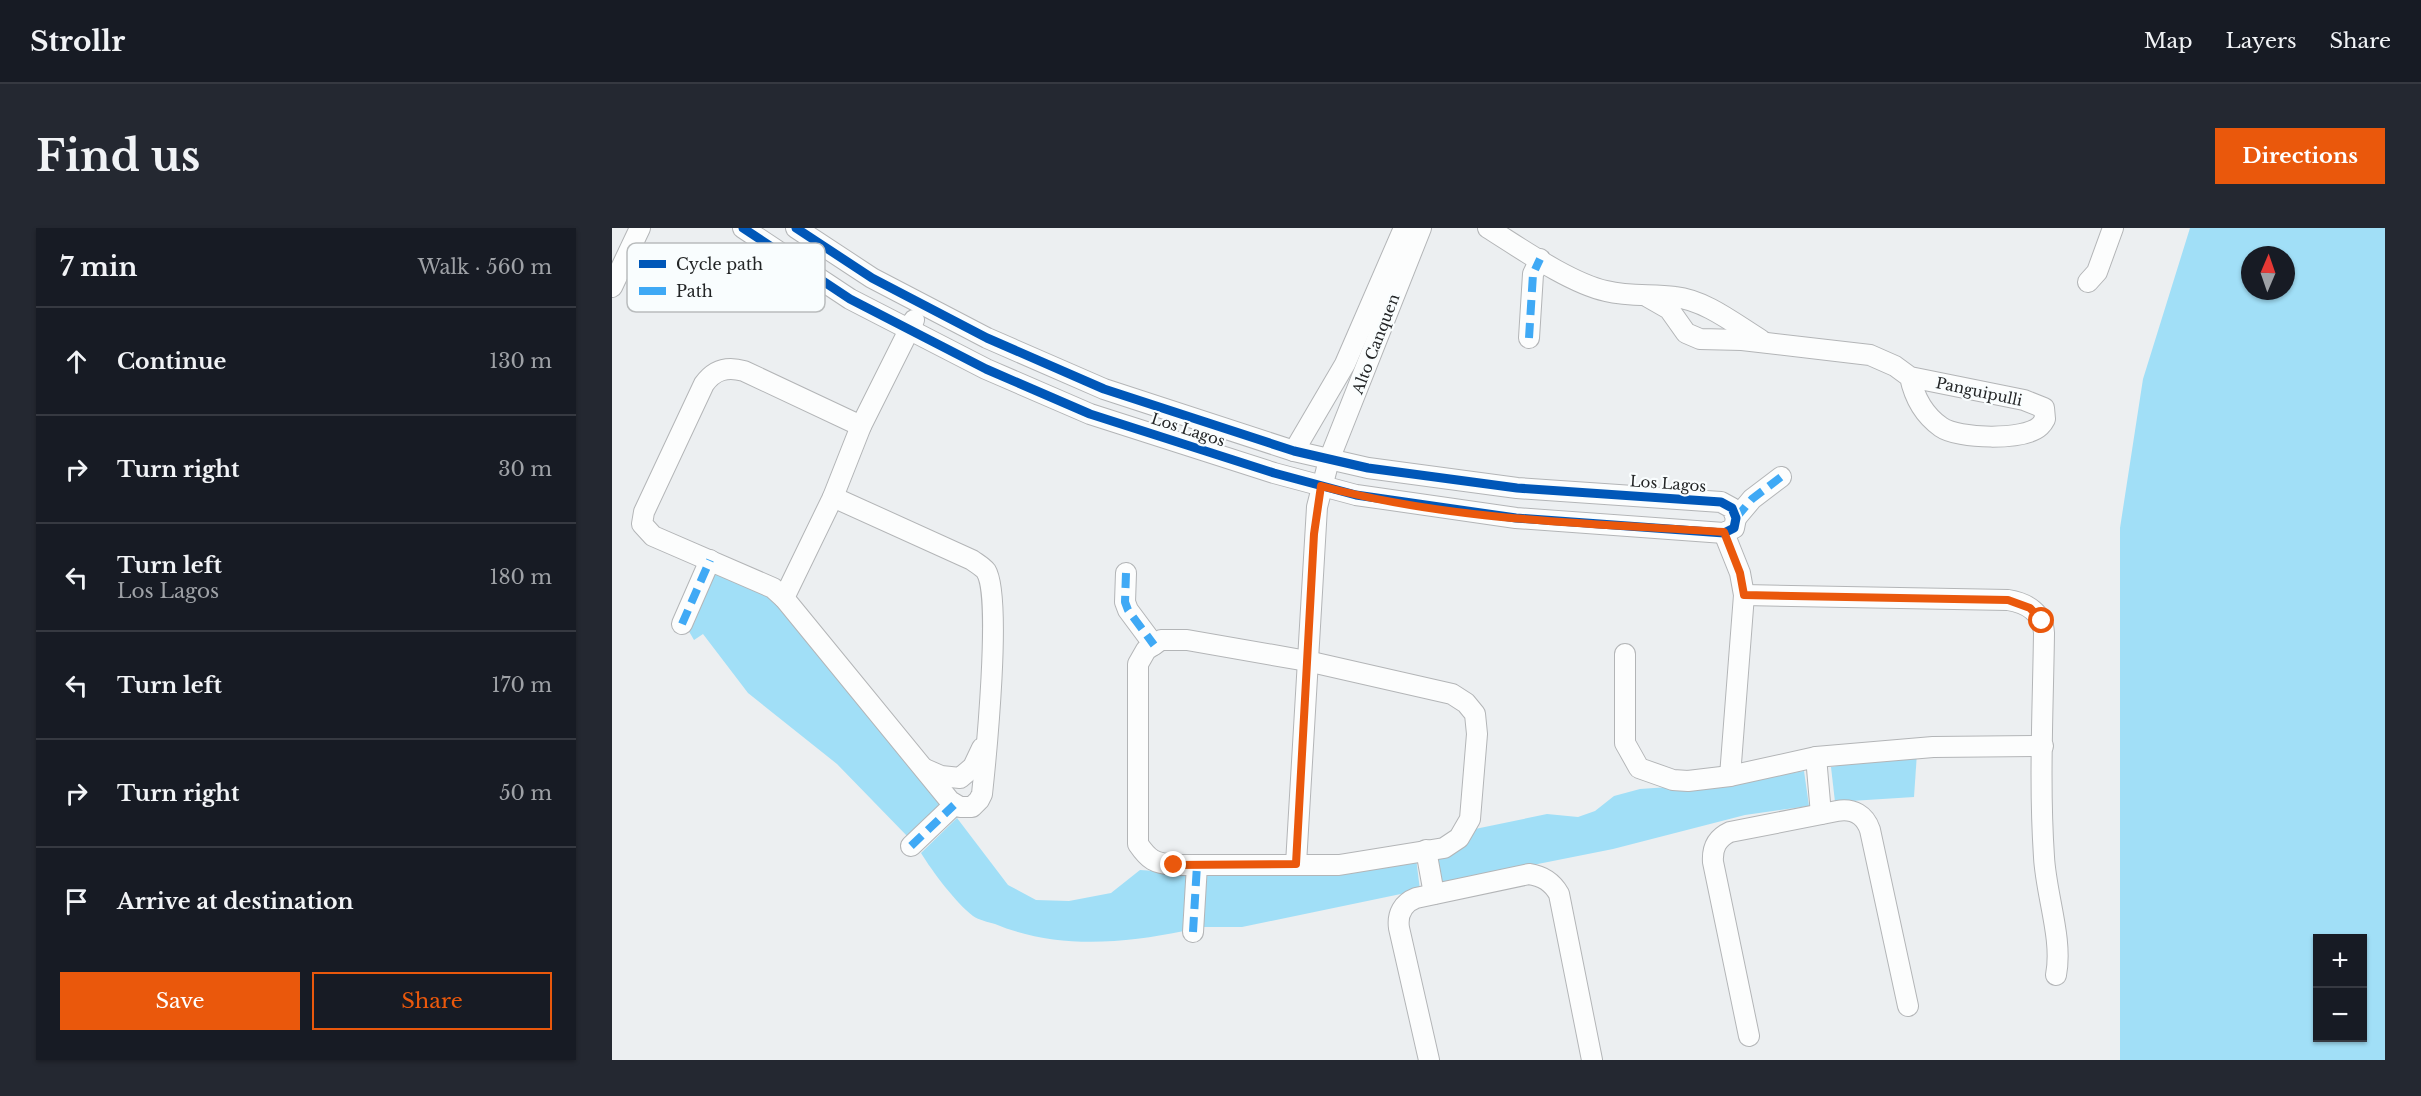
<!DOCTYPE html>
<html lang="en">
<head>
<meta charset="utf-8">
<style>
	body { margin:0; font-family:"Libre Baskerville",serif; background:#242831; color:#f1f3f6 }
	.controls { position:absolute; right:18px; bottom:18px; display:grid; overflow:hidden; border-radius:0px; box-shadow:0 2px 4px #0004 }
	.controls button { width:54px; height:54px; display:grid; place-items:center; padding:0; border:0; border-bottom:2px solid #363941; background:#171b24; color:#f1f3f6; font:30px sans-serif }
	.compass { position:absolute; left:1629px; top:18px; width:54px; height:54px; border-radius:50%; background:#171b24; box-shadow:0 2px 4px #0004; rotate:2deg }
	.stop { position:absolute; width:18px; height:18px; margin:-14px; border:4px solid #ea580c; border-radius:50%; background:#fff }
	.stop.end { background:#ea580c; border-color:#fff; box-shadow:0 2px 6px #0008 }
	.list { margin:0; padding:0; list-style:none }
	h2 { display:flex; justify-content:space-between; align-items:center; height:78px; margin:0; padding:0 24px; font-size:26px }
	h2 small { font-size:20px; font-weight:400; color:#9ea1a6 }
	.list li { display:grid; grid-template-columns:39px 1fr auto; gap:18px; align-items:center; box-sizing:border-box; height:108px; padding:0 24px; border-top:2px solid #363941 }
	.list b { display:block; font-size:22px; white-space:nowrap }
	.list p { margin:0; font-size:20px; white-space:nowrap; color:#9ea1a6 }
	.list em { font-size:20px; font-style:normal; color:#9ea1a6 }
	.actions { display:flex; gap:12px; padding:18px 24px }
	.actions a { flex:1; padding:14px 0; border:2px solid #ea580c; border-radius:0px; text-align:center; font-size:21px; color:#ea580c }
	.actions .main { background:#ea580c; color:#fff }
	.icon { flex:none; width:33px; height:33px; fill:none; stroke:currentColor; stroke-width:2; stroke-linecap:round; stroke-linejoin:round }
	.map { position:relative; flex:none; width:1773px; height:832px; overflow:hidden; border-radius:0px }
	header { display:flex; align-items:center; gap:36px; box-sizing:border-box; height:84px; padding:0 30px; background:#171b24; border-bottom:2px solid #363941 }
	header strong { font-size:28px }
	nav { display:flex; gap:33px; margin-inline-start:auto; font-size:21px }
	.intro { display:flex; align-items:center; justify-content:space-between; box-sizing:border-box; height:144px; padding:0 36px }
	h1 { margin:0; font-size:42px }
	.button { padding:15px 27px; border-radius:0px; background:#ea580c; color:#fff; font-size:21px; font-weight:700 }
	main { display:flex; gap:36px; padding:0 36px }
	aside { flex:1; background:#171b24; border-radius:0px; box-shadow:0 2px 4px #0004 }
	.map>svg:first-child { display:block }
</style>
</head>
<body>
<header>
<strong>Strollr</strong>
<nav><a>Map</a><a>Layers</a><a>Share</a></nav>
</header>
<div class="intro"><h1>Find us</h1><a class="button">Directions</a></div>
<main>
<aside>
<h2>7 min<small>Walk · 560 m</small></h2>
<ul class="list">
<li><svg class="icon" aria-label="ahead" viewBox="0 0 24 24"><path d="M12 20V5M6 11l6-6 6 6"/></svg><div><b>Continue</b></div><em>130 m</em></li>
<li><svg class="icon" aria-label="right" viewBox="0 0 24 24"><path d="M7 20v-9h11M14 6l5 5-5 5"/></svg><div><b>Turn right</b></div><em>30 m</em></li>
<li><svg class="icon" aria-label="left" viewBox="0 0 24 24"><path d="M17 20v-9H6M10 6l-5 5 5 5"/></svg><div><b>Turn left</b><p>Los Lagos</p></div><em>180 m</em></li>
<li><svg class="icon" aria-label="left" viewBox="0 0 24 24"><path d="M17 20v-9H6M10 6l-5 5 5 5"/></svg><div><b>Turn left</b></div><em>170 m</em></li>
<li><svg class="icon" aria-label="right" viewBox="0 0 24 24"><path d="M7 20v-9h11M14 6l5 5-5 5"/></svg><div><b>Turn right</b></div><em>50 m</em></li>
<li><svg class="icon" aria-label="arrive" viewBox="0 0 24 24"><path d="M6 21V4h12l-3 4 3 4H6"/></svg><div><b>Arrive at destination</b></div></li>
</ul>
<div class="actions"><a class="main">Save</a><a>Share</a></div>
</aside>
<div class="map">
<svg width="1773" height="832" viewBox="0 0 1773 832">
	<rect width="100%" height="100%" fill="#eceff1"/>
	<g fill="#a1dff7" fill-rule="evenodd">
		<path d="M1578,0h195v832h-265v-532l23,-149zM1638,27h36v36h-36zM1750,710v100h-44v-100z"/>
		<path d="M100,339l63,33 170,203 -37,34 -71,-73 -89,-71 -45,-59 -9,6 -7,-12z"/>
		<path d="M1305,525l-3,44 -79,5 -4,-35z"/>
		<path d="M1192,543l5,35 -64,9 -132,34 -176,35 -5,-26 43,-29 72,-15 31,3 17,-6 19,-15 26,-7 100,-7z"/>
		<path d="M345,590l51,67 28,15 33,1 42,-8 29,-23 46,3 -2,58c-63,13 -129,18 -189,-7 -7,-2 -16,-4 -22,-8 -17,-13 -41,-45 -52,-63z"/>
		<path d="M804,630l4,32 -178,37h-39l1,-52 89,1z"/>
	</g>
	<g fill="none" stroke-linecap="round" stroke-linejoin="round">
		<g stroke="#b3b5b7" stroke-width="22">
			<g id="minor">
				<path d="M131,0l107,71 136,70 104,45 184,59 82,22 160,23 208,15 10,-5 2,-10 -4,-10 -11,-6 -204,-14 -149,-20 -74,-17 -190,-62 -117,-51 -115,-60 -76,-50"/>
				<path d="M876,0c32,20 82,55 118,63 24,6 46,3 69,6 30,3 60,27 86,43"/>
				<path d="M1476,54l9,-10 16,-44"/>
				<path d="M0,59l28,-59"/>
				<path d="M1036,69l21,12 17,24 14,6 42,1 128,15 25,11 15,11 114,23 20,8 1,11c-1,2 -3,5 -5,7 -16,15 -82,13 -99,1 -17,-12 -27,-31 -31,-50"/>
				<path d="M917,110l4,-64 7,-15"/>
				<path d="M682,223l51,-87 59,-136"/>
				<path d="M221,269l139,63c4,3 11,7 14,11 16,25 0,186 -4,223l-3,6 -7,7h-12l-10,-6 -166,-203 -11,-10 -120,-52 -11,-12 2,-12 60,-128c10,-14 23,-18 40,-13l117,55"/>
				<path d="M1124,290l16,-19 29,-22"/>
				<path d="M1112,305l16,40 4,22 -14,181"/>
				<path d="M514,345l-1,29 3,8 26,35"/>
				<path d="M1132,367l264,5c19,3 35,13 36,33 -1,75 -5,150 0,224 2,38 19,82 12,118"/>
				<path d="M172,370l49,-101 28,-71 53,-106"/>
				<path d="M70,396l28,-64"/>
				<path d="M549,412h26l120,21 145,33 14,9 9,11 2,20 -7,85 -11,19 -15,10 -105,17h-165c-20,-2 -25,-5 -36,-21v-180l8,-14z"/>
				<path d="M1013,426v89l14,25 34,12 15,1 42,-5 86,-19 117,-10 110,-1"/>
				<path d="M1204,529l5,57"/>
				<path d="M313,541l16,7 19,2 13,-11 9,-19"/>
				<path d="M299,618l43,-41"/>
				<path d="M814,622l8,44"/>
				<path d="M684,636l21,-357 12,-47 92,-232"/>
				<path d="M581,704l4,-67"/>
				<path d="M1137,808l-36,-174c-1,-14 4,-24 17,-30l107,-21c16,-3 28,4 33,19l38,176"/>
				<path d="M817,832l-30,-132c-2,-14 4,-25 17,-30l113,-24c14,2 23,8 30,20l33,166"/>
			</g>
		</g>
		<use href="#minor" stroke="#fcfdfd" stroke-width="20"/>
		<g stroke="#3fa9f5" stroke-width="8" stroke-dasharray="15 8" stroke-linecap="butt">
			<path d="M917,110l4,-64 7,-15"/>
			<path d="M1124,290l16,-19 29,-22"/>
			<path d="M514,345l-1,29 3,8 26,35"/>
			<path d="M70,396l28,-64"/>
			<path d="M299,618l43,-41"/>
			<path d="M581,704l4,-67"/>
		</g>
		<g stroke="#f9fdfe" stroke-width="13">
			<path id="cycleway" d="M131,0l107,71 136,70 104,45 184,59 82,22 160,23 208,15 10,-5 2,-10 -4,-10 -11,-6 -204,-14 -149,-20 -74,-17 -190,-62 -117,-51 -115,-60 -76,-50"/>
		</g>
		<use href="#cycleway" stroke="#0057b8" stroke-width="9"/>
	</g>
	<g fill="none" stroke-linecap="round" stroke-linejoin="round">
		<path stroke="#ea580c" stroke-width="8" d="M562,637l122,-1 18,-330 7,-48c130,35 269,37 403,46l16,41 4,22 264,5 22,8 12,13"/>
	</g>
	<g text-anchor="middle" stroke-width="4.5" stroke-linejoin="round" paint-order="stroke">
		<g font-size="15" fill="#232526" stroke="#f9fdfe">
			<text transform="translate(764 116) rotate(-69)" y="5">Alto Canquen</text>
			<text transform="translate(1367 164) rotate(12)" y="5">Panguipulli</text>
			<text transform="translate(576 202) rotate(18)" y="5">Los Lagos</text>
			<text transform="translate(1056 256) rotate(4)" y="5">Los Lagos</text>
		</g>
	</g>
	<rect x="15" y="15" width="198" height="69" rx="9" fill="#f9fdfe" stroke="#b9bcbd" stroke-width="1.5"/>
	<rect x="27" y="32" width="27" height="8" fill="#0057b8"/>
	<rect x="27" y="59" width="27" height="8" fill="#3fa9f5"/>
	<g font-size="16" fill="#232526">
		<text x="64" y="42">Cycle path</text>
		<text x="64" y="69">Path</text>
	</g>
</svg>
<div class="controls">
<button>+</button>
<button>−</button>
</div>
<svg class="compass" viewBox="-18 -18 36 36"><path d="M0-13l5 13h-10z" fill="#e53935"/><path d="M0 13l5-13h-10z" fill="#9ea1a6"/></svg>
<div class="stop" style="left:1430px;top:393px"></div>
<div class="stop end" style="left:562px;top:637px"></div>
</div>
</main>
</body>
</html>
